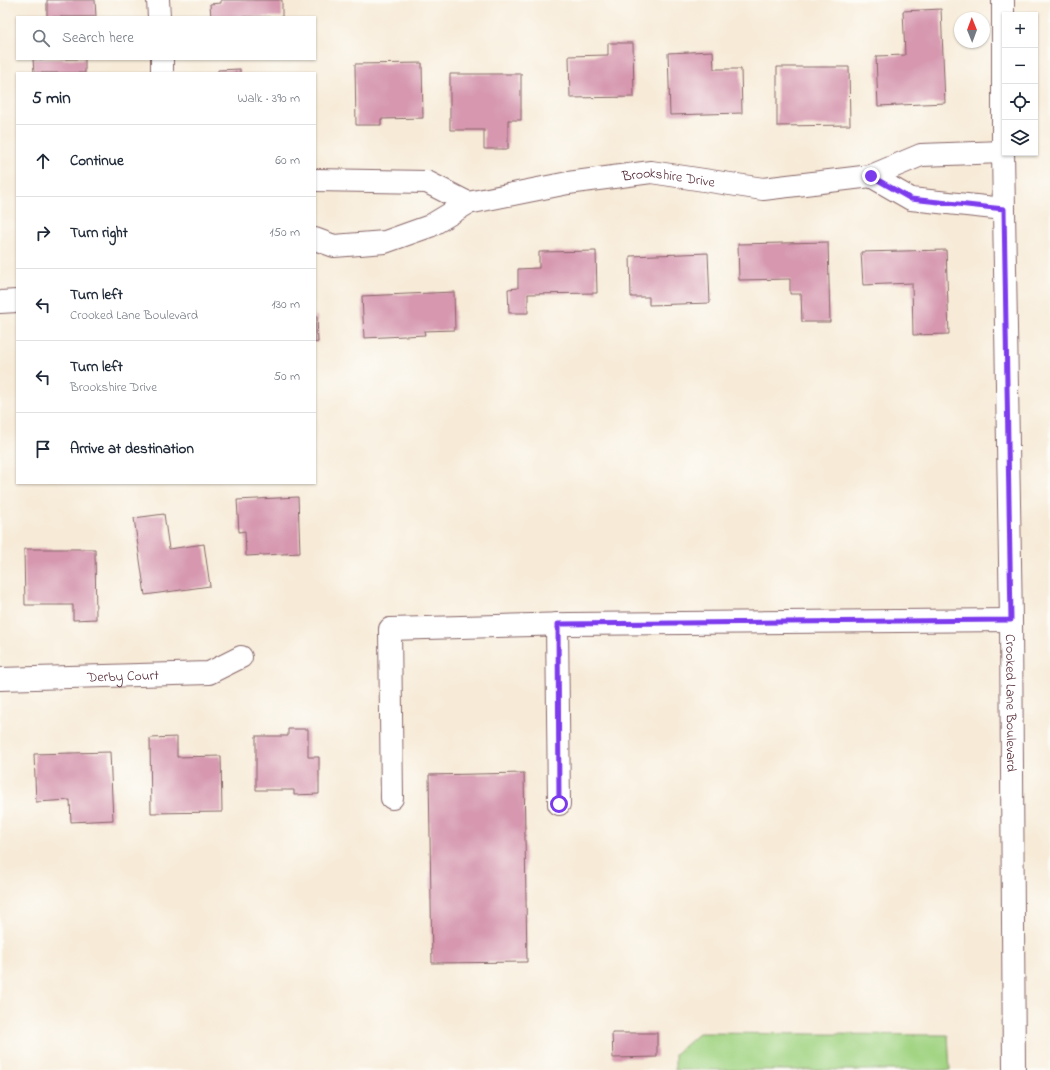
<!DOCTYPE html>
<html lang="en">
<head>
<meta charset="utf-8">
<style>
	body { margin:0; font-family:"Indie Flower",sans-serif; background:#f2f2f3; color:#1f2937 }
	.controls { position:absolute; right:12px; top:12px; display:grid; overflow:hidden; border-radius:0px; box-shadow:0 1px 3px #0004 }
	.controls button { width:36px; height:36px; display:grid; place-items:center; padding:0; border:0; border-bottom:1px solid #e0e1e3; background:#fff; color:#1f2937; font:20px sans-serif }
	.compass { position:absolute; left:954px; top:12px; width:36px; height:36px; border-radius:50%; background:#fff; box-shadow:0 1px 3px #0004; rotate:359deg }
	.stop { position:absolute; width:12px; height:12px; margin:-9px; border:3px solid #7c3aed; border-radius:50%; background:#fff }
	.stop.end { background:#7c3aed; border-color:#fff; box-shadow:0 1px 4px #0008 }
	.list { margin:0; padding:0; list-style:none }
	h2 { display:flex; justify-content:space-between; align-items:center; height:52px; margin:0; padding:0 16px; font-size:17px }
	h2 small { font-size:13px; font-weight:400; color:#747a83 }
	.list li { display:grid; grid-template-columns:26px 1fr auto; gap:12px; align-items:center; box-sizing:border-box; height:72px; padding:0 16px; border-top:1px solid #e0e1e3 }
	.list b { display:block; font-size:15px; white-space:nowrap }
	.list p { margin:0; font-size:13px; white-space:nowrap; color:#747a83 }
	.list em { font-size:13px; font-style:normal; color:#747a83 }
	.icon { flex:none; width:22px; height:22px; fill:none; stroke:currentColor; stroke-width:2; stroke-linecap:round; stroke-linejoin:round }
	.map { position:relative; flex:none; width:1050px; height:1070px; overflow:hidden }
	.search { position:absolute; background:#fff; box-shadow:0 1px 3px #0004; left:16px; top:16px; width:300px; height:44px; display:flex; align-items:center; gap:10px; box-sizing:border-box; padding:0 14px; border-radius:0px; color:#747a83; font-size:15px }
	.panel { position:absolute; background:#fff; box-shadow:0 1px 3px #0004; left:16px; top:72px; width:300px; height:412px; border-radius:0px }
	.map>svg:first-child { display:block }
</style>
</head>
<body>
<div class="map">
<svg width="1050" height="1070" viewBox="0 0 1050 1070">
	<rect width="100%" height="100%" fill="#fdfcf7"/>
	<filter id="ink" filterUnits="userSpaceOnUse"><feTurbulence type="fractalNoise" baseFrequency=".025" numOctaves="2"/><feDisplacementMap in="SourceGraphic" scale="8" xChannelSelector="R" yChannelSelector="G"/><feConvolveMatrix kernelMatrix="1 2 1 2 8 2 1 2 1" color-interpolation-filters="sRGB"/></filter>
	<filter id="wash" filterUnits="userSpaceOnUse"><feTurbulence type="fractalNoise" baseFrequency=".012" numOctaves="4" result="noise"/><feDisplacementMap in="SourceGraphic" scale="16" xChannelSelector="R" yChannelSelector="G"/><feGaussianBlur stdDeviation="0.9" result="paint"/><feColorMatrix in="noise" values="0 0 0 0 0 0 0 0 0 0 0 0 0 0 0 0 0 1.4 0 .05"/><feComposite in="paint" operator="in"/></filter>
	<g filter="url(#wash)">
		<rect width="100%" height="100%" fill="#f7ebd8"/>
		<path fill="#a2d483" stroke="#767a57" d="M699,1033l249,2 2,35h-275v-16z"/>
		<g id="blocks">
			<g fill="#d697af">
				<path d="M47,0h48l1,17h-49z"/>
				<path d="M221,0h61v17h-71l-1,-13 11,-1z"/>
				<path d="M941,9l4,94 -67,3 -2,-50 29,-1 -2,-44z"/>
				<path d="M608,43h25l1,54 -64,1 -1,-42 39,-1z"/>
				<path d="M713,51l1,18h27l1,44 -72,2 -2,-62z"/>
				<path d="M33,59h52v14h-51z"/>
				<path d="M422,63l1,55 -42,1v6h-25l-1,-61z"/>
				<path d="M777,67h72l1,58 -73,1z"/>
				<path d="M240,69v4h-22v-3z"/>
				<path d="M450,74h71v46h-13v29h-24v-19h-34z"/>
				<path d="M828,242l2,80h-28l-1,-28h-11v-15l-51,1 -1,-36z"/>
				<path d="M946,250l3,84 -36,1 -1,-52 -49,2 -2,-33z"/>
				<path d="M596,251l1,42 -69,1v19h-19l-1,-24 10,-1v-19l21,-1v-16z"/>
				<path d="M708,253l2,50 -61,2v-8h-18l-1,-41z"/>
				<path d="M454,292l1,38 -31,1 1,4 -61,3 -2,-42z"/>
				<path d="M315,316h2l1,26 -3,1z"/>
				<path d="M298,497l2,56 -54,3 -1,-25 -6,1 -2,-32z"/>
				<path d="M164,514l5,35 35,-5 6,42 -65,9 -11,-77z"/>
				<path d="M24,549h71l1,70 -23,1v-15h-48z"/>
				<path d="M288,729h20v28h11v37l-25,1v-5h-38v-54h32z"/>
				<path d="M177,737v20l44,-1 1,56 -71,1 -1,-75z"/>
				<path d="M110,752l3,68 -42,2 -1,-22 -34,2 -2,-48z"/>
				<path d="M524,773l3,189 -95,1 -3,-188z"/>
				<path d="M612,1033h45v24l-44,1z"/>
			</g>
		</g>
	</g>
	<g filter="url(#ink)">
		<use href="#blocks" fill-opacity="0" stroke="#876668" stroke-width="1"/>
		<g fill="none" stroke-linecap="round" stroke-linejoin="round">
			<g stroke="#876668" stroke-width="24">
				<g id="minor">
					<path d="M158,0l1,17"/>
					<path id="s1" d="M1003,0v152l8,468 3,450"/>
					<path d="M162,59v14"/>
					<path d="M871,176l40,23 93,10"/>
					<path d="M315,180l112,2 41,21"/>
					<path id="s2" d="M315,239l19,7 51,-4 45,-16 38,-23 100,-20 83,-11 112,17 108,-13 50,-21 82,-3"/>
					<path d="M0,302l17,-1"/>
					<path d="M557,624l2,180"/>
					<path id="s3" d="M0,679l209,-6 32,-16"/>
					<path d="M392,798l-2,-169 179,-5 442,-4"/>
				</g>
			</g>
			<use href="#minor" stroke="#fff" stroke-width="22"/>
		</g>
	</g>
	<g fill="none" stroke-linecap="round" stroke-linejoin="round" filter="url(#ink)">
		<path stroke="#7c3aed" stroke-width="5" d="M559,804l-1,-180 453,-4 -7,-411 -93,-10 -40,-23"/>
	</g>
	<g text-anchor="middle" stroke-width="3" stroke-linejoin="round" paint-order="stroke">
		<g font-size="14" fill="#4a1f2b" stroke="#fdfcf7">
			<text dy="5" stroke="none"><textPath href="#s2" startOffset="367">Brookshire Drive</textPath></text>
			<text dy="5" stroke="none"><textPath href="#s3" startOffset="123">Derby Court</textPath></text>
			<text dy="5" stroke="none"><textPath href="#s1" startOffset="703">Crooked Lane Boulevard</textPath></text>
		</g>
	</g>
</svg>
<div class="controls">
<button>+</button>
<button>−</button>
<button><svg class="icon" aria-label="locate" viewBox="0 0 24 24"><circle cx="12" cy="12" r="6"/><path d="M12 2v4M12 18v4M2 12h4M18 12h4"/></svg></button>
<button><svg class="icon" aria-label="layers" viewBox="0 0 24 24"><path d="M12 4l9 5-9 5-9-5zM3 14l9 5 9-5"/></svg></button>
</div>
<svg class="compass" viewBox="-18 -18 36 36"><path d="M0-13l5 13h-10z" fill="#e53935"/><path d="M0 13l5-13h-10z" fill="#747a83"/></svg>
<div class="stop" style="left:559px;top:804px"></div>
<div class="stop end" style="left:871px;top:176px"></div>
<div class="search"><svg class="icon" aria-label="search" viewBox="0 0 24 24"><circle cx="10" cy="10" r="6"/><path d="M15 15l6 6"/></svg>Search here</div>
<section class="panel">
<h2>5 min<small>Walk · 390 m</small></h2>
<ul class="list">
<li><svg class="icon" aria-label="ahead" viewBox="0 0 24 24"><path d="M12 20V5M6 11l6-6 6 6"/></svg><div><b>Continue</b></div><em>60 m</em></li>
<li><svg class="icon" aria-label="right" viewBox="0 0 24 24"><path d="M7 20v-9h11M14 6l5 5-5 5"/></svg><div><b>Turn right</b></div><em>150 m</em></li>
<li><svg class="icon" aria-label="left" viewBox="0 0 24 24"><path d="M17 20v-9H6M10 6l-5 5 5 5"/></svg><div><b>Turn left</b><p>Crooked Lane Boulevard</p></div><em>130 m</em></li>
<li><svg class="icon" aria-label="left" viewBox="0 0 24 24"><path d="M17 20v-9H6M10 6l-5 5 5 5"/></svg><div><b>Turn left</b><p>Brookshire Drive</p></div><em>50 m</em></li>
<li><svg class="icon" aria-label="arrive" viewBox="0 0 24 24"><path d="M6 21V4h12l-3 4 3 4H6"/></svg><div><b>Arrive at destination</b></div></li>
</ul>
</section>
</div>
</body>
</html>
